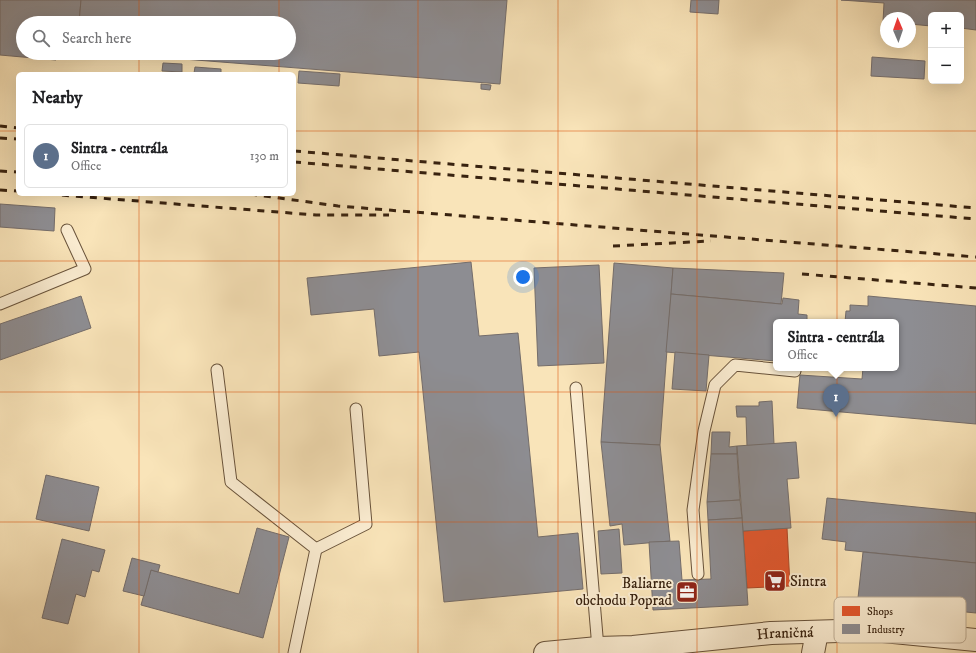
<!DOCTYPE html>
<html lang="en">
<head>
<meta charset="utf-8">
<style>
	body { margin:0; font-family:"IM FELL DW Pica",serif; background:#f2f2f2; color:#202124 }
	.controls { position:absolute; right:12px; top:12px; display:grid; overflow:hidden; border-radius:6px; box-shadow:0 4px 16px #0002 }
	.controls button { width:36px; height:36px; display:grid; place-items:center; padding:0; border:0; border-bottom:1px solid #e0e0e0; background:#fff; color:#202124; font:20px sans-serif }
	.compass { position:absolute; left:880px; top:12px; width:36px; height:36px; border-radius:50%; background:#fff; box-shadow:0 4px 16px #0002; rotate:358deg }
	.you { position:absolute; left:523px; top:277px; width:14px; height:14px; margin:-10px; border:3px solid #fff; border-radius:50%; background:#1a73e8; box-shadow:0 0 0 6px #1a73e833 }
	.badge { display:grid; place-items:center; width:26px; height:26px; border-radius:50%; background:#2563eb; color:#fff; font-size:13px; font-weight:700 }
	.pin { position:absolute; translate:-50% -33px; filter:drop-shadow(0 1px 2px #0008) }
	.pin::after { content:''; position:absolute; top:21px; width:14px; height:12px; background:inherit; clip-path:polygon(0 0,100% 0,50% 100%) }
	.popup { position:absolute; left:773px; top:319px; width:126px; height:52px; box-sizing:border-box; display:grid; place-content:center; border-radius:6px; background:#fff; filter:drop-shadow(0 1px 3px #0005); font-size:13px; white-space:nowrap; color:#757577 }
	.popup b { font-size:15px; color:#202124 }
	.popup::after { content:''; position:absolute; left:50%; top:100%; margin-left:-8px; border:8px solid transparent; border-top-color:#fff }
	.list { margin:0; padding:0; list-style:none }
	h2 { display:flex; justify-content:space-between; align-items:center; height:52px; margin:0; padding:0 16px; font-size:17px }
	h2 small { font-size:13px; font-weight:400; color:#757577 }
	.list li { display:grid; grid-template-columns:26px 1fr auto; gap:12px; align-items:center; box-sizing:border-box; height:64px; margin:0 8px 8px; padding:0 8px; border:1px solid #e0e0e0; border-radius:6px }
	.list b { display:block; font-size:15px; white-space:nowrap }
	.list p { margin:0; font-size:13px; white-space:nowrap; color:#757577 }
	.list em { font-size:13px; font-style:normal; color:#757577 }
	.icon { flex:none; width:22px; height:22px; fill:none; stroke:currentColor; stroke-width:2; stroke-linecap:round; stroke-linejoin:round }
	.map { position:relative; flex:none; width:976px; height:653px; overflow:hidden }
	.search { position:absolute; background:#fff; box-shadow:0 4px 16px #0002; left:16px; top:16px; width:280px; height:44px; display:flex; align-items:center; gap:10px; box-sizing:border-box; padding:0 14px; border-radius:22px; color:#757577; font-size:15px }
	.panel { position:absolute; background:#fff; box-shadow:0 4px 16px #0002; left:16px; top:72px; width:280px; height:124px; border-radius:6px }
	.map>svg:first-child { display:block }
</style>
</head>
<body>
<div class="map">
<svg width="976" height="653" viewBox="0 0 976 653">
	<rect width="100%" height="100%" fill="#f9e4b9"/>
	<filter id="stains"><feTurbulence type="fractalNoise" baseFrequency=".005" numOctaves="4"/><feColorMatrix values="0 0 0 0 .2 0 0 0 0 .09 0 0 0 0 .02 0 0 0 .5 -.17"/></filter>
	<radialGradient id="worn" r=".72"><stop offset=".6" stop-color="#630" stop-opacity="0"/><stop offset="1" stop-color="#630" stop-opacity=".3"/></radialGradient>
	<path fill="#e4572e" stroke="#b04725" d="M787,528l3,58 -43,2 -4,-57z"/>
	<g fill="#8d8d92" stroke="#746d6b">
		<path d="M0,0h81l-2,23h-56v30h34l-1,7 -56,-5z"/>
		<path d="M81,0h426l-7,84 -393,-31h182v-30h-210z"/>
		<path d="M691,0h28l-1,14 -28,-2z"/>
		<path d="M841,0h135v30l-15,-2v-13h-30v11l-21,-2v-6h-24v4h-3l1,-19z"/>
		<path d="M872,57l53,4 -1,18 -53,-3z"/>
		<path d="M163,63l19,1v8l-20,-1z"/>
		<path d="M195,67l26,2v5l-27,-1z"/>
		<path d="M299,71l41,3 -1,12 -41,-3z"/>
		<path d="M481,84l10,1 -1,5 -9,-1z"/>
		<path d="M0,204l55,4 -1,23 -54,-4z"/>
		<path d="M471,262l8,74 39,-3 20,204 40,-4 5,56 -139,13 -25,-250 -40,4 -5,-47 -63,6 -4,-37z"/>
		<path d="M614,263l59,5 -13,177 -59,-3z"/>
		<path d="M599,265l5,98 -66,3 -4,-98z"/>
		<path d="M673,268l111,5 -3,31 -110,-10z"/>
		<path d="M671,294l110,10h1l1,-6 16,2 -1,14 9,1v7h-31v39l-110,-9z"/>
		<path d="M81,296l10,32 -91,32v-36z"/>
		<path d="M868,296l108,10v118l-179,-16 3,-33 62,4 1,-11h-3h36v-46h-51l1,-11h4v-6l18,1z"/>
		<path d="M675,352l34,3 -3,36 -34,-2z"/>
		<path d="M772,401l2,43 -27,2 -1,-29h-9l-1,-11h23v-4z"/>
		<path d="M712,432h18l-1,15 8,-1v8h-26z"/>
		<path d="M601,442l59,3 10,96 -46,4 -2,-21 -12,2z"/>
		<path d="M796,442l3,36 -12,1 4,49 -48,3 -6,-85z"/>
		<path d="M711,454h26l3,46 -33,2z"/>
		<path d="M46,475l53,12 -10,44 -53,-12z"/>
		<path d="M827,498l149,15v50l-131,-13 1,-8 -24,-3z"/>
		<path d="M740,500l2,18 -34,2 -1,-18z"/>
		<path d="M742,518l6,87 -95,5 -4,-68 30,-1 3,39 29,-1 -3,-59z"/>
		<path d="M257,528l32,9 -26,101 -122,-33 10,-35 88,24z"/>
		<path d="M619,529l3,44 -21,1 -3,-43z"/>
		<path d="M62,539l43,11 -6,22 -7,-2 -7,27 -9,-3 -8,30 -26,-6z"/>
		<path d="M863,552l113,11v50l-100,-10 -1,6 -18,-2z"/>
		<path d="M132,558l28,7 -2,7 -7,-2 -7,26 -21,-5z"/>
	</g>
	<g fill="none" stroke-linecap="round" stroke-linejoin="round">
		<g stroke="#68523a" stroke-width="13">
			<g id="lane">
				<path d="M0,304l85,-35 -18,-39"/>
				<path d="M217,370l14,112 85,67 -22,104"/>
				<path d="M576,388l22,260"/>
				<path d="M316,549l50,-25 -10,-115"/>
				<path d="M698,574l-5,-64 11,-79 11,-46 20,-20 60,6"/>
			</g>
		</g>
		<g stroke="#68523a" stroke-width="24">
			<g id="street">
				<path id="s1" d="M545,653l53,-5 35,-1 138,-14 102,-3 103,10"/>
				<path d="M813,653l4,-21"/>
			</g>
		</g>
		<use href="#lane" stroke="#fbedd2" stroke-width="11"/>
		<use href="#street" stroke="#fbedd2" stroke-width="22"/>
		<g stroke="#38220f" stroke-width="3" stroke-dasharray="7 7" stroke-linecap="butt">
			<path d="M0,126l18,2"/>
			<path d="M0,138l18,1"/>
			<path d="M294,151l682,57"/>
			<path d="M294,162l682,57"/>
			<path d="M0,171l18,1"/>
			<path d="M0,190l18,1"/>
			<path d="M48,194l268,21h73"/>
			<path d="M250,194l88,12 638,51"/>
			<path d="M613,246l98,-5"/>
			<path d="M802,274l174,14"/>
		</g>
	</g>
	<path fill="none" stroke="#df560c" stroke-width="1" stroke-opacity="0.55" d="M139,0v23M279,0v23M418,0v653M558,0v653M697,0v653M837,0v653M139,53v21M279,53v21M0,131h18M294,131h682M139,194v459M279,194v459M0,261h976M0,392h976M0,522h976"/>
	<defs>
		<g id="supermarket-square" transform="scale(1.15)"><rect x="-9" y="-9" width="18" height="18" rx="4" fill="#8f2418" stroke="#fbedd2"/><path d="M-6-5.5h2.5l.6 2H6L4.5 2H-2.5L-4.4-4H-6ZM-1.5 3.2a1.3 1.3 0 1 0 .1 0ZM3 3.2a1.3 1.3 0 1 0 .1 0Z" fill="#fff"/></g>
		<g id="office-square" transform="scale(1.15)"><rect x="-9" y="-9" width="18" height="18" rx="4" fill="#8f2418" stroke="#fbedd2"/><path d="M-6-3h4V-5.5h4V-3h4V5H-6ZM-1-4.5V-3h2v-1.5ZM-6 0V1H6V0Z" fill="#fff"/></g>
	</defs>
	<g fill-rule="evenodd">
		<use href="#supermarket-square" x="775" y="581"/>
		<use href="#office-square" x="687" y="592"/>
	</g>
	<g text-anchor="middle" stroke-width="4" stroke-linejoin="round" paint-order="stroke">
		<g font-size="15" fill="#38220f" stroke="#fbedd2" text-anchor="start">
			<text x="790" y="586">Sintra</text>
			<text x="672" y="588" text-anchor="end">Baliarne<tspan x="672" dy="17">obchodu Poprad</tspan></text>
		</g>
		<g font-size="15" fill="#38220f" stroke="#fbedd2">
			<text dy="5" stroke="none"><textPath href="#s1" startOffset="241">Hraničná</textPath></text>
		</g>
	</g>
	<rect x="834" y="597" width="132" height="46" rx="6" fill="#fbedd2" stroke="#c0b098" stroke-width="1"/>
	<rect x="842" y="606" width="18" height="10" fill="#e4572e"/>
	<rect x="842" y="624" width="18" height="10" fill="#8d8d92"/>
	<g font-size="11" fill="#38220f">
		<text x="867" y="615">Shops</text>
		<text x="867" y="633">Industry</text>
	</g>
	<rect width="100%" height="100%" filter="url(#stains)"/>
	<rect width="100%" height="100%" fill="url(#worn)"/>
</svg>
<div class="controls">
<button>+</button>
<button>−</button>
</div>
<svg class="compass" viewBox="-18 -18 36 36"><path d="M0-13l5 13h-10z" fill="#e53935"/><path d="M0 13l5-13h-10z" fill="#757577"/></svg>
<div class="you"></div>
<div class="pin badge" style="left:836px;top:417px;background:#5c6f8a">1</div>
<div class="popup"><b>Sintra - centrála</b>Office</div>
<div class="search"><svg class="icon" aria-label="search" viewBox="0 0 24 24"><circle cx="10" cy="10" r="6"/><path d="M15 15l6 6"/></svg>Search here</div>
<section class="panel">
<h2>Nearby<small></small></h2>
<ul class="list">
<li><span class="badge" style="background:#5c6f8a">1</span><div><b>Sintra - centrála</b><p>Office</p></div><em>130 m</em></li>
</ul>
</section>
</div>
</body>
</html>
